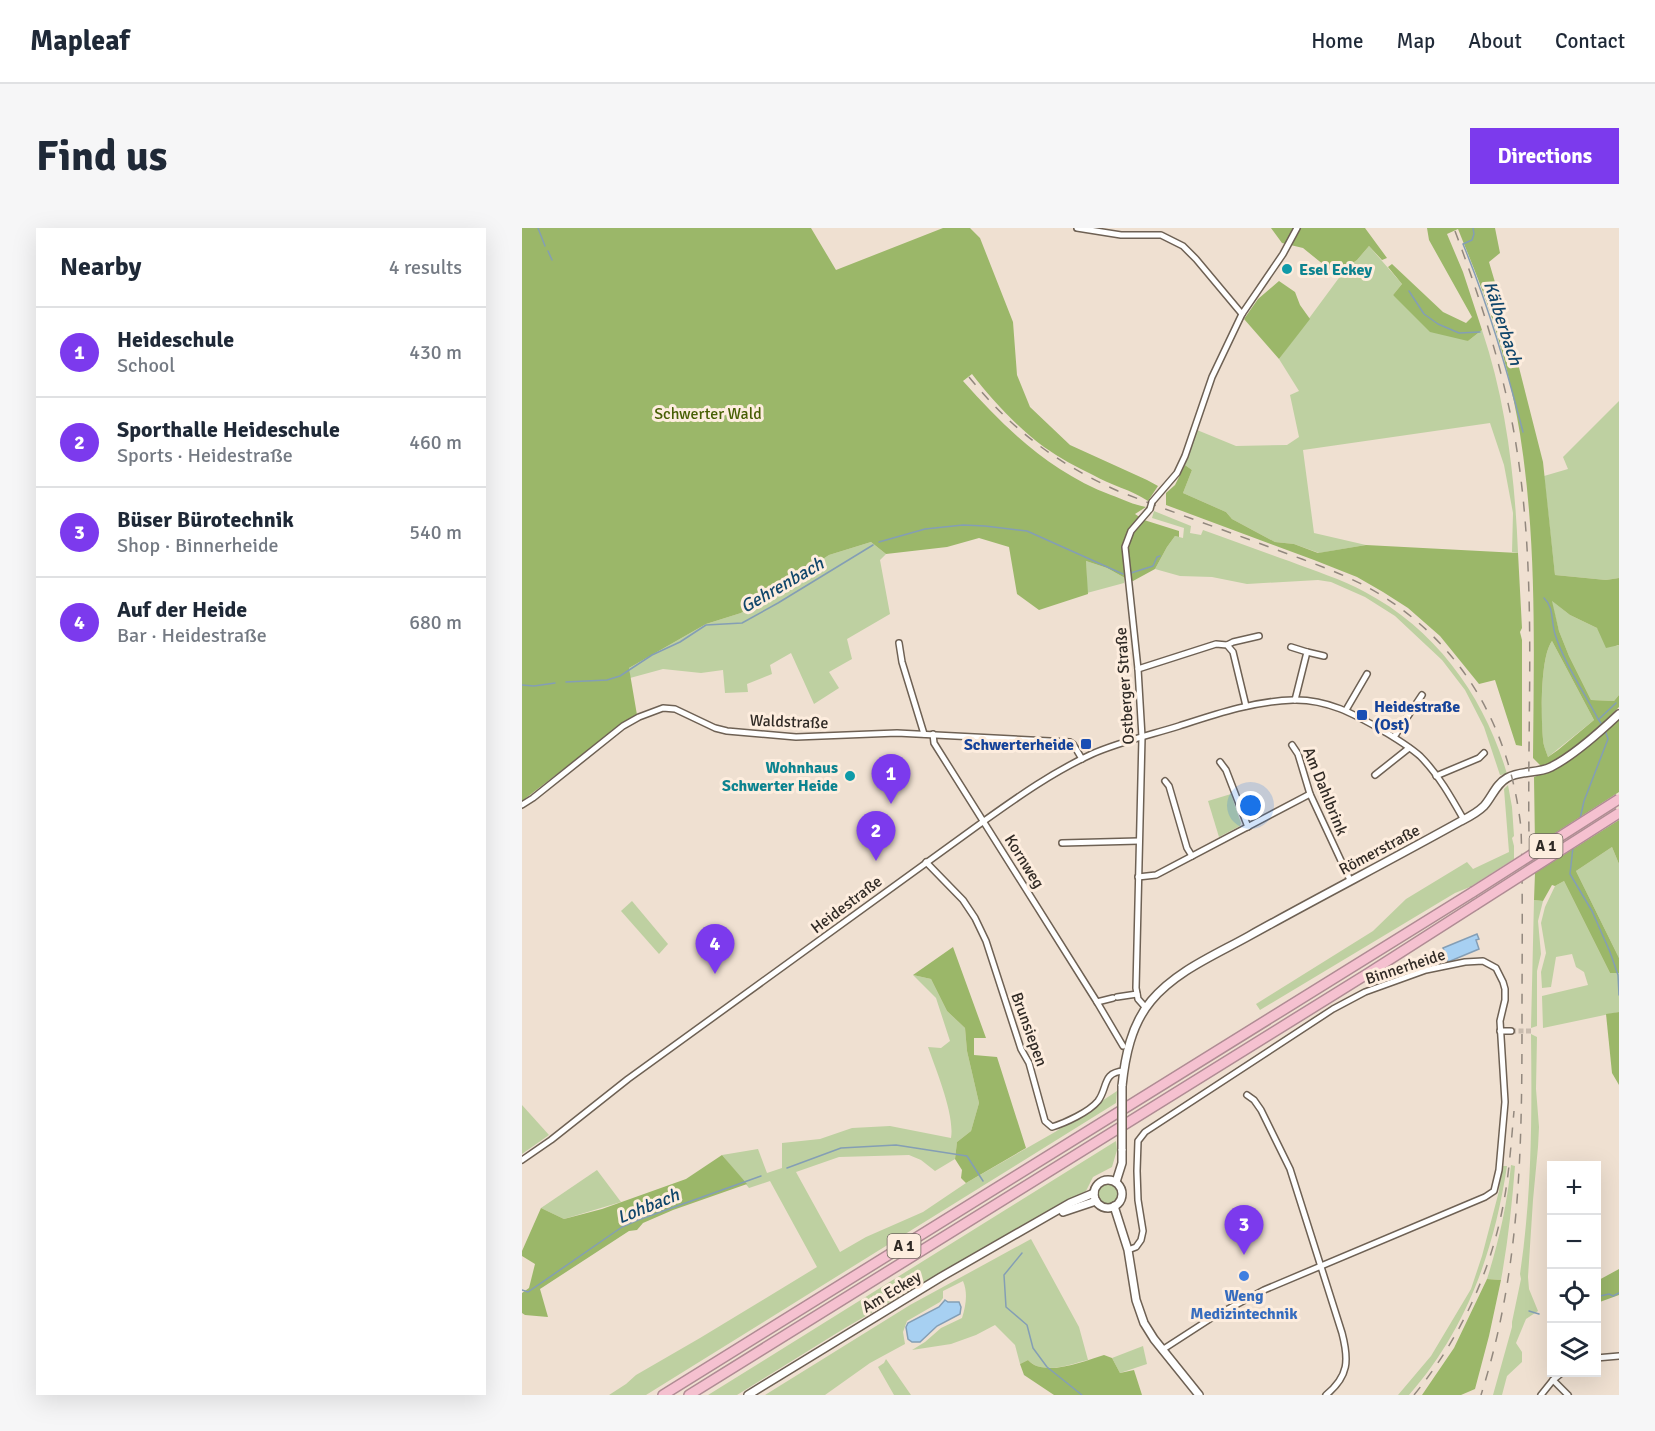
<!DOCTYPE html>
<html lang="en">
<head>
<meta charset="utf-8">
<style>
	body { margin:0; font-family:Signika,sans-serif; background:#f6f6f7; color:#1f2937 }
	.controls { position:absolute; right:18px; bottom:18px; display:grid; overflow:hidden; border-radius:0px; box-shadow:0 6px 24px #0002 }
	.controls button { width:54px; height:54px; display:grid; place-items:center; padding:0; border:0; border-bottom:2px solid #e0e1e3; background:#fff; color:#1f2937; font:30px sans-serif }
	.you { position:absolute; left:729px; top:578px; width:21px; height:21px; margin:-15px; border:4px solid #fff; border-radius:50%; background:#1a73e8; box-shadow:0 0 0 9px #1a73e833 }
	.badge { display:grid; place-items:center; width:39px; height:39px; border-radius:50%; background:#7c3aed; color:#fff; font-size:20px; font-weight:700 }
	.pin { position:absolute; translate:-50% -50px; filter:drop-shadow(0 2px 3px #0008) }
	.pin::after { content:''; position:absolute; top:32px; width:21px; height:18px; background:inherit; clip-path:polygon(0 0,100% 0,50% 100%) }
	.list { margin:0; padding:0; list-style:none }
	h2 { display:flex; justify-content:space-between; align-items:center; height:78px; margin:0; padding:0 24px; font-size:26px }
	h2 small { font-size:20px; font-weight:400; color:#747a83 }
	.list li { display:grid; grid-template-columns:39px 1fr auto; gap:18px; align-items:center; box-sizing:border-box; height:90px; padding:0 24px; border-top:2px solid #e0e1e3 }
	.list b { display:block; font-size:22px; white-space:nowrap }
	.list p { margin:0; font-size:20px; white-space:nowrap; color:#747a83 }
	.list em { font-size:20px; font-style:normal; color:#747a83 }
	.icon { flex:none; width:33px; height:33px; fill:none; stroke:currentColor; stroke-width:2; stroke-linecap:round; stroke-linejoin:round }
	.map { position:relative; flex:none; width:1097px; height:1167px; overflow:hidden; border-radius:0px }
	header { display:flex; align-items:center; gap:36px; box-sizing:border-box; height:84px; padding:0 30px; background:#fff; border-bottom:2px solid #e0e1e3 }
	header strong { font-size:28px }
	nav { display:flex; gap:33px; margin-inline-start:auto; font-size:21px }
	.intro { display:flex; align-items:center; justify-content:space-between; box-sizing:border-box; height:144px; padding:0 36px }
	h1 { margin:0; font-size:42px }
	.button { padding:15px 27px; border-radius:0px; background:#7c3aed; color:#fff; font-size:21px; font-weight:700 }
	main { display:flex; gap:36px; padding:0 36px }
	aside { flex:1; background:#fff; border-radius:0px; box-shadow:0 6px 24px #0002 }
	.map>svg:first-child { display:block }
</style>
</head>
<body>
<header>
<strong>Mapleaf</strong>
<nav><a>Home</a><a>Map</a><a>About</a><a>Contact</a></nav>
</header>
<div class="intro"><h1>Find us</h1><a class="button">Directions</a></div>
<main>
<aside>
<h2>Nearby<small>4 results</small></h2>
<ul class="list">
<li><span class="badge">1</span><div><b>Heideschule</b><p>School</p></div><em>430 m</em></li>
<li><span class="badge">2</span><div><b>Sporthalle Heideschule</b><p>Sports · Heidestraße</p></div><em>460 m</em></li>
<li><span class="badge">3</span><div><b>Büser Bürotechnik</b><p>Shop · Binnerheide</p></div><em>540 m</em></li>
<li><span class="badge">4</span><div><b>Auf der Heide</b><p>Bar · Heidestraße</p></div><em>680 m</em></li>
</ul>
</aside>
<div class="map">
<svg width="1097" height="1167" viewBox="0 0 1097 1167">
	<rect width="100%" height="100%" fill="#efe0d1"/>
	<g fill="#bed0a1">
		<path d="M847,18l33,38 -9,11 75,46 14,-11c24,71 33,148 36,223l-6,-1 1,-39 -9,-48 -14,-42 -187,27 11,83 52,12 -47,8 -25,-9 -19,-2 -43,-23 -6,-7 -43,-19 9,-23 -7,-5 12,-35 39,16 51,-1 12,-8 -9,-42 9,-4 -20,-32 68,-92 10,-7z"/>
		<path d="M1097,173v177l-13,2 -51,-5 -11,-99 24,-7 -5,-12z"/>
		<path d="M632,283l37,15 -1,7 11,2 2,-5c29,10 57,21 86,31 26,10 52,18 76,31 72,38 120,106 142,182l-7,1 -16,-48 -19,-37 -23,-30 -47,-44 -30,-19 -34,-15 -13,-2 -71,4 -35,-7 -32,-1 -25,-7 12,-22 8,-11 8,2 1,-10 -32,-10z"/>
		<path d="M349,314l15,12 -6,6 10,54 -43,25 5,20 -23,13 10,16 -25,16 -23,-51 -21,12 2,9 -25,10 1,8 -23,1 -2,-23 -22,3 -38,-4 -33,9 -1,-10 77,-44 35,-11 88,-58z"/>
		<path d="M564,333l21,7 18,10 -1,5 -37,10z"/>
		<path d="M1029,372l19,15 27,13 20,18 2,-1v50l-5,6 -23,-1 -22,-44 -10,-25z"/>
		<path d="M1030,413l42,79 -46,37c-2,-6 -5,-12 -5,-18 -2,-22 -3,-82 9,-98z"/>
		<path d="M986,557l4,22 2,29 -2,2 2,8v13l-44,28 -15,6 -195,117 -4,-6 117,-73 33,-32 61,-37 6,7 36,-17 -5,-63z"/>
		<path d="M709,566l10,29 -1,3 -21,11 -11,-36z"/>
		<path d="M1090,619l7,17v94l-43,-87z"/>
		<path d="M1042,653l46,92h9v39l-76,16 -1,-32 46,-11 -4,-13 -8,-5 -4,-13 -16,3 -5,30 -9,1 -1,-16 5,-19 -5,-30 4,-16 10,-21z"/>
		<path d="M1012,672l9,1 -5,20 3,33 -4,17v55l-6,2z"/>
		<path d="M110,673l36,43 -9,10 -38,-43z"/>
		<path d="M391,747l18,4 16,32 18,17 2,23 12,52 -8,28 -14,11 -2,17 -20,12 -14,-11 -12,-5 -70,2 -43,15 44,80 26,-15 57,-25 43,-29 89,-51 62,-41 -1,12 -470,292h-37l17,-11 10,-9 64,-37 117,-71 -47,-86 -21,7 -27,-33 36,-6 9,24 15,-5v-25l38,-4 32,-11 38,-2 61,12c4,-23 -15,-68 -23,-91l13,1 9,-7 -14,-43z"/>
		<path d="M1009,806l6,3 -1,52 3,38 -1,20 -5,53 -5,77 1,12 9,22 -12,8 -10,24 6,9v10l-15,14 -5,19h-9l19,-68v-5l9,-43 -1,-5c12,-81 12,-158 11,-240z"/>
		<path d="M0,877l27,30 -27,19z"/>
		<path d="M594,913l1,9 -5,17 -19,10 -7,14 -47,25 -194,112 -108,67h-29z"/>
		<path d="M989,937l4,1c-3,38 -7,76 -14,114l-14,-1c12,-38 20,-74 24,-114z"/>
		<path d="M979,938h6c-13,85 -40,163 -98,229h-11l33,-39 40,-67 11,-33 17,-65z"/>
		<path d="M75,942l24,32 -57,17 -23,-11z"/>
		<circle cx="586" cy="966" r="11"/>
		<path d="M509,1011l48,88 9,33c-18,4 -45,16 -60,0l-8,4 -5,-19 -20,-20 -19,10 -25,9 -39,6 13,-8 16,-14 21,-10c4,-13 6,-25 1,-37l-20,10v7l-3,4 -33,19 -4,11 2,12 -35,19 -45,32h-60l145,-90z"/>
		<path d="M621,1118l4,18 -27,9 -8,-15z"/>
		<path d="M364,1131l25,36h-17l-16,-28 6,-4z"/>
	</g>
	<g fill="#9bb769" fill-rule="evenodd">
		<path d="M0,0h289l25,42 107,-42h27l10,10 33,84 4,53 13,32 40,38 77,35 11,6 -10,15c-16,-11 -38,-16 -55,-26 -17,-8 -33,-17 -49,-28 -25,-18 -53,-48 -72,-73l-9,7c44,49 86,90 148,114 11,4 23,10 35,12l-11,7 9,6 35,11v6l-4,-1 -8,11 -12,22 -22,12 -8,-3 -18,-10 -21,-7 2,33 -49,16 -22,-16 -8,-47 -30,-9 -32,9 -61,7 -15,-12 -42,13 -88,58 -35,11 -77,44 8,47 -28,19 -87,67z"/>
		<path d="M749,0h94l22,30 -5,2 -13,-14 -12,14 -10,7 -7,11 -37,-30 -21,-5z"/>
		<path d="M905,0h68l5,25 -11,9 23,78 31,122 12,113 51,5 13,-2v67l-13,3 -9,-20 -27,-13 -18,-14 7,30 10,25 22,44 23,1 5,-6v12c-22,23 -48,47 -77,60l-9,-9c1,-108 4,-217 -13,-324 -7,-43 -18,-87 -32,-128 -9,-26 -20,-52 -30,-77l-11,5 16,38 19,58 -14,11 -38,-9 -37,-37 9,-11 -14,-17 4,-3 51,48 23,11 6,-6 -43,-77zM1030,413l42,79 -36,30 -10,7c-2,-6 -5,-12 -5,-18 -2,-21 -3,-82 9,-98z"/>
		<path d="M757,53l16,11 5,13 10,14 -31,40 -35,-40 14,-20z"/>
		<path d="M663,237l7,5 -9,23 43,19 6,7 43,23 19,2 24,9 48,-8 152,8 4,75 -2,4 2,8v106l-6,-1 -21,-65 -16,4 -39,-48 -32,-28 -25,-16 -26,-15 -43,-17 -148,-55v-12l9,-8z"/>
		<path d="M1097,492v72l-84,54 -1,-69 22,-8z"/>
		<path d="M1097,592v44l-7,-17 -36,24 43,87v15h-9l-46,-92 -9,5 -3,-1 -9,16 -9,-1 1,-27z"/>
		<path d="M431,719l33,91h-12v17l23,2 29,91 -60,35 -5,-5 1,-8 -7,-11 2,-17 14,-11 8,-28 -12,-52 -2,-23 -18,-17 -16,-32 -18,-4z"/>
		<path d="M1097,784v73l-7,-12 -6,-59z"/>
		<path d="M200,927l25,29 -74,26 -30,13 -6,7 -8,1 -89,58 8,28 -23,-2 -3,-2v-20l7,-5 6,-24 -13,-8v-5l19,-43 23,11 38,-10 84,-30z"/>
		<path d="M1097,1041v26l-22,8v-22z"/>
		<path d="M965,1051l14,1 -12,56 -14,53 -14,6h-39l32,-47z"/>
		<path d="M582,1127l8,3 8,15 14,-3 8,25h-88l-30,-20 -4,-11 8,-4c16,18 56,1 76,-5z"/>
	</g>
	<g fill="#a7d0f2" stroke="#849eb5" stroke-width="1.5">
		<path d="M955,706l2,5 -3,1 3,9 -31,13 -5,-14z"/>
		<path d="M423,1072l3,2h11l2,5 -1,7 -23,12 -17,16h-8l-4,-3 -2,-12 2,-4 31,-16z"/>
	</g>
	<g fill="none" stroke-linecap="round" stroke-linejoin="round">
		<g stroke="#849eb5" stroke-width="1.5">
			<path d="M16,0l7,18"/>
			<path d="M951,0l1,6 -2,6 -9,4c26,63 43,123 60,188"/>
			<path d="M26,23l4,9"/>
			<path d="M887,63l15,23 14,10 21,9 21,-1"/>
			<path d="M357,314l46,-13 38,-4 22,1 42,5 96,43"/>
			<path d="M609,345l22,-7 4,-9 3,-1"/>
			<path d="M1022,370c10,9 7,23 11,36 9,29 29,58 43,85l5,7"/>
			<path d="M44,454l41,-2 13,-4 32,-21 28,-13 26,-17 36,-2 36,-20 95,-58"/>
			<path d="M0,457l12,1 21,-3"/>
			<path d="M1077,491l17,-16"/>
			<path d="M1058,591l4,-18 24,-62 -3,-9"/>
			<path d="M1051,619l-3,27 22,37 18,41 8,23 1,20"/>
			<path d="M265,940l54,-20 55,-3 71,11 16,25"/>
			<path d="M500,1025l-18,22 2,32 21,18 6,23 14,19 35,28"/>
			<path d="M0,1062l6,2 94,-65 16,-7 123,-44"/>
			<path d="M1074,1075l4,-7 9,-2 4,2 6,-3"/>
			<path d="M1007,1083l10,3"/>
			<path d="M1027,1088h3"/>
		</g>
		<path stroke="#c9bcaf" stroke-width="5" stroke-dasharray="5 2.5" stroke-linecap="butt" d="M989,803h21"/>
		<g stroke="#6e6154" stroke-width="8">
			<g id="street">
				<path d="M555,0l44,7h40l22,11 13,13 46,55"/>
				<path d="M630,274l25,-29 8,-17 27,-79 30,-63 41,-60 14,-26"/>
				<path d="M377,415l3,19 22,72"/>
				<path d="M705,417l6,-3 26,-6"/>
				<path d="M769,419l16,5 -12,48"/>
				<path d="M785,424l17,4"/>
				<path d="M616,441l78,-25 11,1 6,7 13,54"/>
				<path d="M824,482l21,-36"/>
				<path d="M411,506l1,9 163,259 26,44"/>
				<path d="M872,509l28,-42"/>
				<path d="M770,517l6,9 12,40 40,86"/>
				<path d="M698,534l6,8 22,57"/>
				<path d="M853,547l34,-27"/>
				<path d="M914,548l43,-18 5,-5"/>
				<path d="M643,553l4,5 18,62 5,8"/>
				<path d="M0,577l11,-7 90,-72 16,-9 24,-9 12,1 40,19 12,3 69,6 101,-4 173,9 3,2 9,15"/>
				<path d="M540,615l77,-2"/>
				<path d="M404,634l37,38 12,18 11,23 35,108 8,14 16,58 7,6c13,-4 37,-15 46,-26 10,-13 4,-29 26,-30"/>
				<path d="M616,649l18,-2 154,-81"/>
				<path d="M595,769l20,-3"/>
				<path d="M575,774l16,-4"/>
				<path d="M624,780l-8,-9 -2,-11 6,-251 -4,-68 -13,-122 6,-16 19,-22"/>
				<path d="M978,803h11"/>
				<path d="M725,867l7,5 7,10 29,59 52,164c7,27 7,43 -16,62"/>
				<path d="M0,932l29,-20 77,-61 356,-258c35,-25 69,-49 108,-67 27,-12 58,-19 87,-28 37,-12 75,-25 114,-26 34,-1 61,14 89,30 13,8 27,16 38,26 18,18 31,41 44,64"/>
				<path d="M606,1022l8,-3 5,-7 2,-9 -5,-31 -1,-29 1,-30 7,-9 188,-123 32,-17 61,-22 39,-8 18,-1 13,7 7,14 2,7v11l-5,21 5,81 -6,68 -5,21 -9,6 -221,93 -51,27 -51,33"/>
				<path d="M1074,1130l23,-2"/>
				<path d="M1031,1152l15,15"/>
				<path d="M1019,1167l12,-15 10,-8"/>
			</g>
		</g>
		<g stroke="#6e6154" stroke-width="10">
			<g id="secondary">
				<path d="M600,858c3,-29 9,-61 29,-85 25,-30 64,-46 98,-65 70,-39 142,-76 212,-115 8,-4 17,-9 23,-15 8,-9 12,-22 23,-28 14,-8 30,-4 44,-11 22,-11 50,-36 68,-53"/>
				<circle cx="586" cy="966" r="14"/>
				<path d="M594,954l6,-19v-14"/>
				<path d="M592,978l14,44 8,50 8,23 10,16 45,56"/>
				<path d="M541,984l33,-11"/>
				<path d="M226,1167l193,-118 129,-74 24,-10"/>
			</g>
		</g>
		<g stroke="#b08c94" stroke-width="12">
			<g id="highway">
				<path d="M141,1167l810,-503"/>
				<path d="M167,1167l678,-421 108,-69"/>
			</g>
		</g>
		<use href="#street" stroke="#fff" stroke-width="5"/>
		<use href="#secondary" stroke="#fff" stroke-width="7"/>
		<use href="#highway" stroke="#f5c1d0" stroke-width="9"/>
		<g stroke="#92887e" stroke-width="1.5" stroke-dasharray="10 10" stroke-linecap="butt">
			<path d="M933,3c24,64 45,129 58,196 25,135 14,274 16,409"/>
			<path d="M447,149c43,53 87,86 149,114 51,20 103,38 154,57 37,14 75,26 109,47 84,53 129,135 140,233 2,62 1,125 1,187 0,131 -1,254 -41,380"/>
			<path d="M892,1167c44,-54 74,-116 88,-184 7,-33 9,-67 12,-100"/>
		</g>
		<g stroke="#6e6154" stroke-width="8" stroke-linecap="butt">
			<path id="street-bridge" d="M628,281l2,-7"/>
		</g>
		<g stroke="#6e6154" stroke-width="10" stroke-linecap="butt">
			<path id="secondary-bridge" d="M600,858v63"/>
		</g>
		<g stroke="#b08c94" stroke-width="12" stroke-linecap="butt">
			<g id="highway-bridge">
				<path d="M951,664l146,-93"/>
				<path d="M953,677l144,-92"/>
			</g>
		</g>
		<use href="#street-bridge" stroke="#fff" stroke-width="5"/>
		<use href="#secondary-bridge" stroke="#fff" stroke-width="7"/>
		<use href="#highway-bridge" stroke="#f5c1d0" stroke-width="9"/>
	</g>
	<g fill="#0f9aa8" stroke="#fdedde" stroke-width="2">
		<circle cx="765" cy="41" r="6"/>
		<circle cx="328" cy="548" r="6"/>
	</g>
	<g fill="#1a4fb4" stroke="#fdedde" stroke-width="2">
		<rect x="834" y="481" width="12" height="12" rx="3"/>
		<rect x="558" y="510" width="12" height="12" rx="3"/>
	</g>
	<circle fill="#3f7fe0" stroke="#fdedde" stroke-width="2" cx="722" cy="1048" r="6"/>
	<g text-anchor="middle" stroke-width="6" stroke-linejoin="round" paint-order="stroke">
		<g fill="#fdedde" stroke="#6e655d" stroke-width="1.5">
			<rect x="1007.5" y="606" width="33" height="24" rx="4.5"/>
			<rect x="365.5" y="1006" width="33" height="24" rx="4.5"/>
		</g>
		<g font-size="15" font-weight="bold" fill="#312b26">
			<text x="1024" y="623">A 1</text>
			<text x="382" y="1023">A 1</text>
		</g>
		<g font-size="16" font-weight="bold" fill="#0d838f" stroke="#fdedde" text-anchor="start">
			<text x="777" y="47">Esel Eckey</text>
			<text x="316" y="545" text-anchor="end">Wohnhaus<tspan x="316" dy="18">Schwerter Heide</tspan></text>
		</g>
		<g font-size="16" fill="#475f04" stroke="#fdedde">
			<text x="186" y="191">Schwerter Wald</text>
		</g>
		<g font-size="16" fill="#312b26" stroke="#fdedde">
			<text transform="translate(602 458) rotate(-94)" y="6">Ostberger Straße</text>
			<text transform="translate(267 493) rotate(2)" y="6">Waldstraße</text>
			<text transform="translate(804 563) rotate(68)" y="6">Am Dahlbrink</text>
			<text transform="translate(857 621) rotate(-28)" y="6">Römerstraße</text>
			<text transform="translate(503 633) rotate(58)" y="6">Kornweg</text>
			<text transform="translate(324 676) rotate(-37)" y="6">Heidestraße</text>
			<text transform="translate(883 738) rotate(-18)" y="6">Binnerheide</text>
			<text transform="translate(508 801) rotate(70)" y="6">Brunsiepen</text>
			<text transform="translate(369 1063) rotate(-31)" y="6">Am Eckey</text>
		</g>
		<g font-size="16" font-weight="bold" fill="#164399" stroke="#fdedde" text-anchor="start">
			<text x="852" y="484">Heidestraße<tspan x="852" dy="18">(Ost)</tspan></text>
			<text x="552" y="522" text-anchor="end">Schwerterheide</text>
		</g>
		<g font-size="16" font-weight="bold" fill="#366cbe" stroke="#fdedde">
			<text x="722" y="1073">Weng<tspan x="722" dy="18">Medizintechnik</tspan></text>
		</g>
		<g font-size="18" font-style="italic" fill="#10466b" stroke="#fdedde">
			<text transform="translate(981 95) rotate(72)" y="6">Kälberbach</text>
			<text transform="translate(260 357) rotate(-30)" y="6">Gehrenbach</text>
			<text transform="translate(126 978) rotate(-22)" y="6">Lohbach</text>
		</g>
	</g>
</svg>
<div class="controls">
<button>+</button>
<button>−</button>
<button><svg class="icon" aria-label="locate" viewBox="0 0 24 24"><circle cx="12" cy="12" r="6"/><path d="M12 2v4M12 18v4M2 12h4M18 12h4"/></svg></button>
<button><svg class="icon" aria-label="layers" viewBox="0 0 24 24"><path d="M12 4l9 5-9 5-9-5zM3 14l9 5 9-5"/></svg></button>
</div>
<div class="you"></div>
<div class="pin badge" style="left:369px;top:576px">1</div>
<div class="pin badge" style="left:354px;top:633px">2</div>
<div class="pin badge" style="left:722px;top:1027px">3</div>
<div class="pin badge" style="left:193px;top:746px">4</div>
</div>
</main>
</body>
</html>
